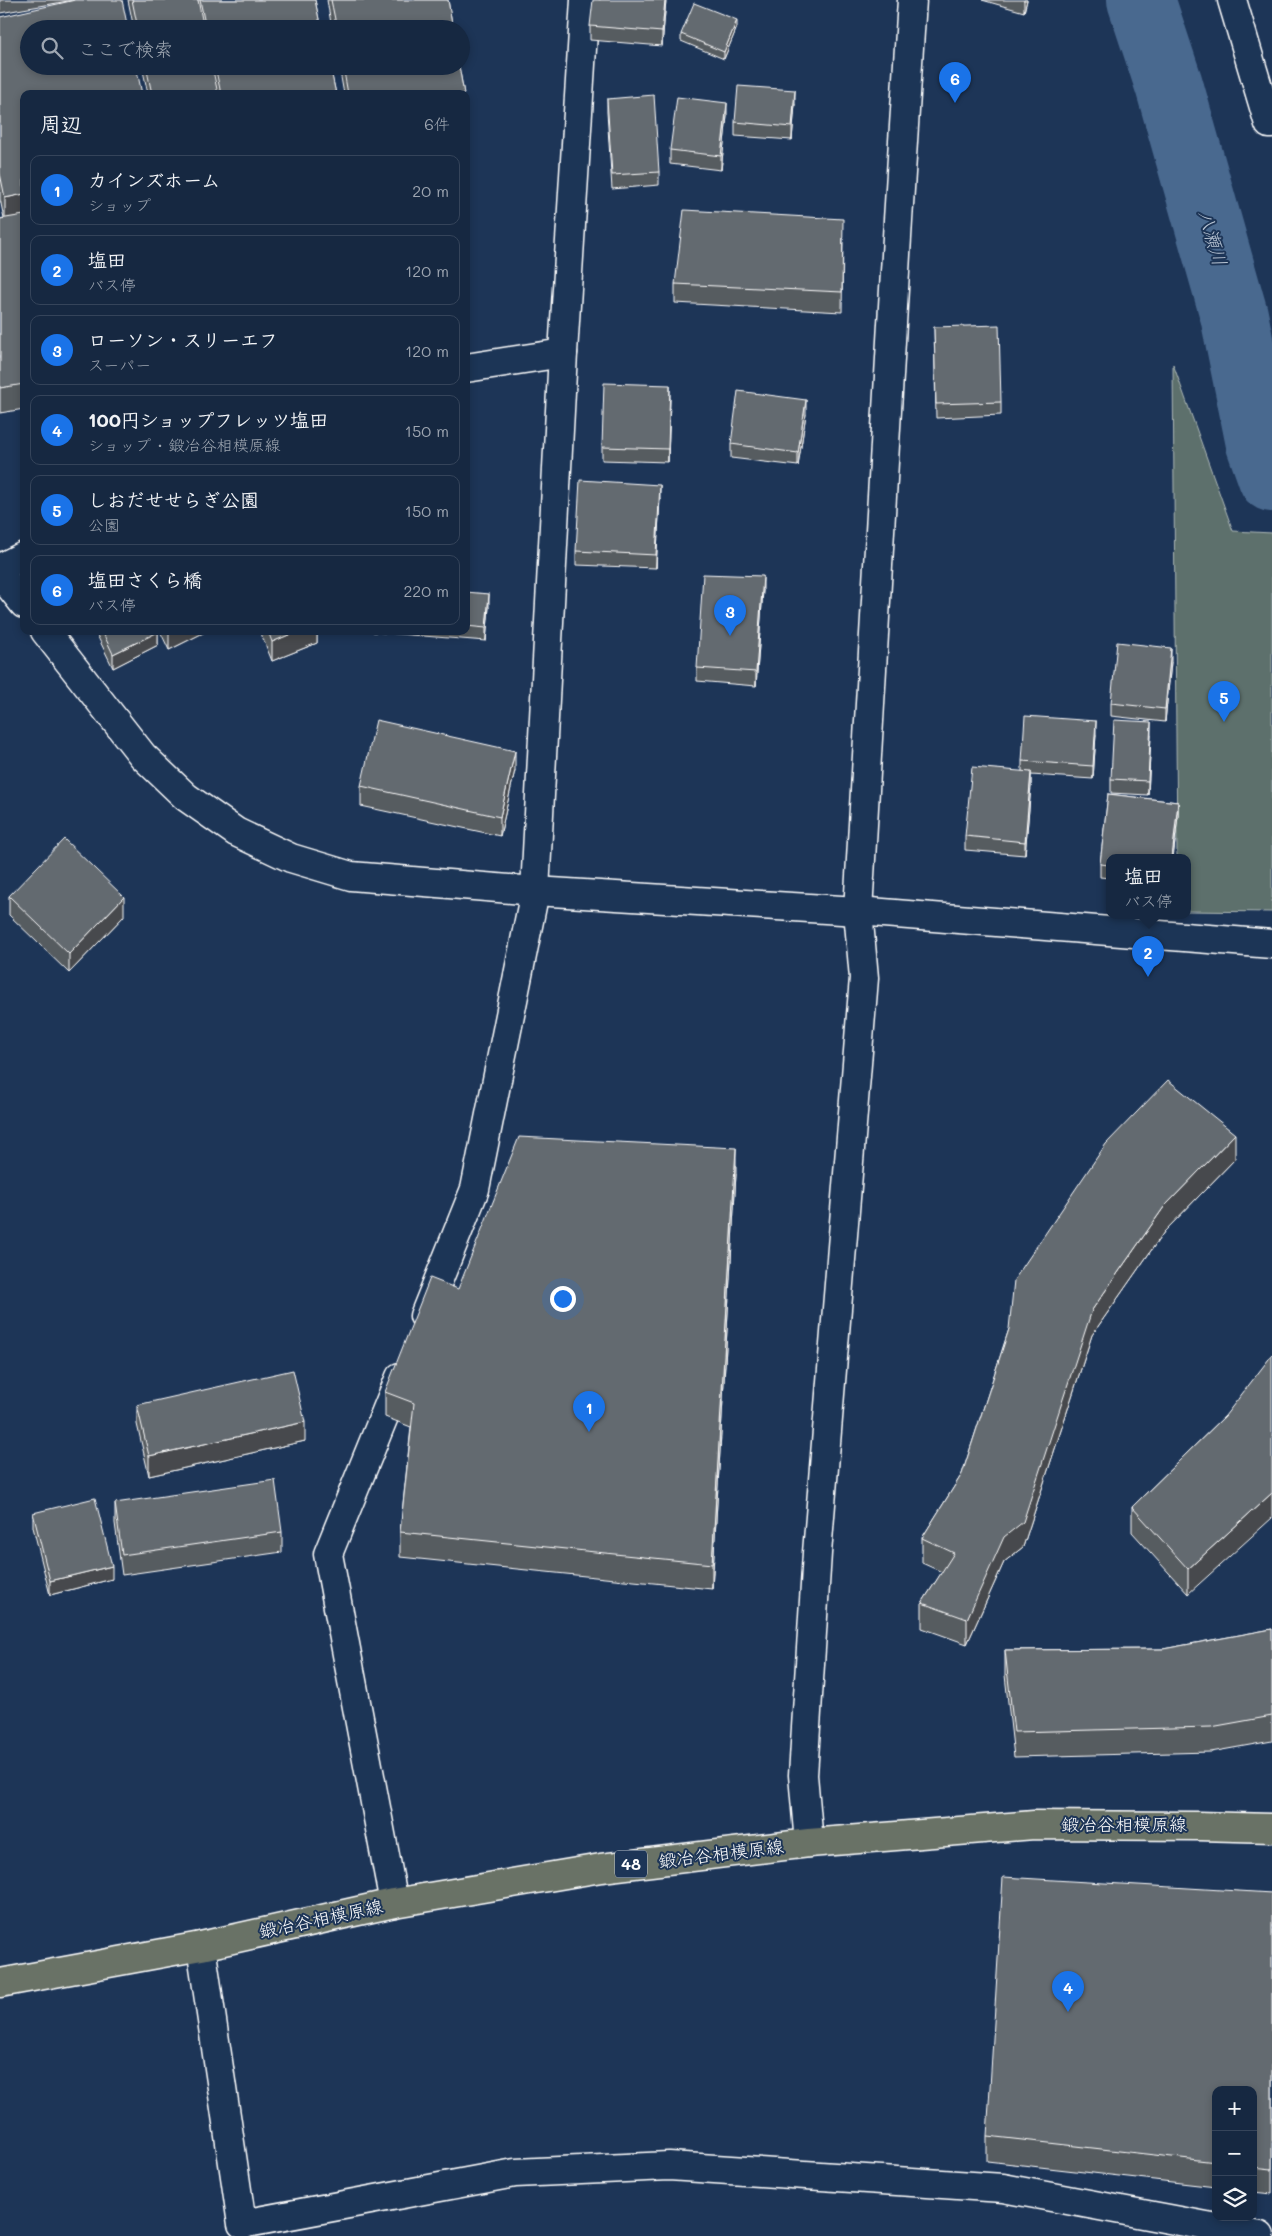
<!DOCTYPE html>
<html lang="ja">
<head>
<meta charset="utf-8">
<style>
	body { margin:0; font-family:Mali,"Klee One",sans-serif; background:#1f3048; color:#f1f3f6 }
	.controls { position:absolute; right:15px; bottom:15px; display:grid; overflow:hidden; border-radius:10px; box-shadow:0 2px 8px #0003 }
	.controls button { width:45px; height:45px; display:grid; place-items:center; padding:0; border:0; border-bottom:1px solid #35445a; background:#162841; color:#f1f3f6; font:25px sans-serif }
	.you { position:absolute; left:562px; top:1298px; width:18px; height:18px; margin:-12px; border:4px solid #fff; border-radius:50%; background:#1a73e8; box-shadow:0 0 0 8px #1a73e833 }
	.badge { display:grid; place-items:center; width:32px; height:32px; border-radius:50%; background:#1a73e8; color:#fff; font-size:16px; font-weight:700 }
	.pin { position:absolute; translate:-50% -41px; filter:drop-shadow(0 1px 2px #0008) }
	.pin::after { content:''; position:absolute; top:26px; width:18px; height:15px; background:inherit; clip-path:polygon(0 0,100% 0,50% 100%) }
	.popup { position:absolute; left:1106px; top:854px; width:85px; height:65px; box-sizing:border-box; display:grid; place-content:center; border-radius:10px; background:#162841; filter:drop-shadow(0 1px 4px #0005); font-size:16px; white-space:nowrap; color:#9ea6b1 }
	.popup b { font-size:19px; color:#f1f3f6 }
	.popup::after { content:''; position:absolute; left:50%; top:100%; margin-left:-10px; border:10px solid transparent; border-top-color:#162841 }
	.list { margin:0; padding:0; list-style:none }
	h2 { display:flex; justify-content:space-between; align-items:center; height:65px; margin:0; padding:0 20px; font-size:21px }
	h2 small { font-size:16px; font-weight:400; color:#9ea6b1 }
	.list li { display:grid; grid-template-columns:32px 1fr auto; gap:15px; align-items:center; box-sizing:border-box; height:70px; margin:0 10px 10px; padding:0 10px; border:1px solid #35445a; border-radius:10px }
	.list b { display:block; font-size:19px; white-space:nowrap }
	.list p { margin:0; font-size:16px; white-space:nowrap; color:#9ea6b1 }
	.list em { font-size:16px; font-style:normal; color:#9ea6b1 }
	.icon { flex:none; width:28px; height:28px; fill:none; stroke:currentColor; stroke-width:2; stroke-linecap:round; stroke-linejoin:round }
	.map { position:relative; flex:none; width:1272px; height:2236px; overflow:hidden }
	.search { position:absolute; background:#162841; box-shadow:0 2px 8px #0003; left:20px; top:20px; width:450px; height:55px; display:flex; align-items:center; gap:12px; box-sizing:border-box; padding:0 18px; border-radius:28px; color:#9ea6b1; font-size:19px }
	.panel { position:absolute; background:#162841; box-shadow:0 2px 8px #0003; left:20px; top:90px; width:450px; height:545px; border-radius:10px }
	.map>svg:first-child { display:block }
</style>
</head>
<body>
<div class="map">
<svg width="1272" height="2236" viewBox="0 0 1272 2236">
	<rect width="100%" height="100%" fill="#1d3557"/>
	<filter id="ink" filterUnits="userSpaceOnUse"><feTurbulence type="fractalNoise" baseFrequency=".02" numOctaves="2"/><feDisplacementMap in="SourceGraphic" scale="10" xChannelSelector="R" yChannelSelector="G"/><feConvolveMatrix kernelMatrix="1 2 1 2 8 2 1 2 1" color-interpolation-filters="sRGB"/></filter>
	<g filter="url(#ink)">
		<path fill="#5d706c" stroke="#aeb8b6" d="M1173,364l60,167 39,2v379l-85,-1v-53h-10z"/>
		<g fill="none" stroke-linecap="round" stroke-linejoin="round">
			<path stroke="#4a698f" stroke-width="68" d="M1141,0l28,85 65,230 26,129 12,34"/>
			<g stroke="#fff" stroke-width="31">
				<g id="minor">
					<path d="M1232,0l37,124h3"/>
					<path d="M466,368l97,-15"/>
					<path d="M0,568l24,-12"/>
					<path d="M0,574l24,30"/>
					<path d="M45,631l98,125 43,41 50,35 55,26 60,18 184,15 323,20 414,33"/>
					<path d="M424,1316l51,-127 60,-298 28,-538 22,-353"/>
					<path d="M809,1843l-6,-68 14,-222 47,-575 -6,-67 40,-691 14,-220"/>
					<path d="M394,1903l-66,-349 72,-177"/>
					<path d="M201,1946l41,278 273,-51 154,-7 334,22 257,48"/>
				</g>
			</g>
			<g stroke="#fff" stroke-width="31">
				<path id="major" d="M0,1983l201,-37 193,-43 207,-35 208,-25 225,-18 164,1 74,2"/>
			</g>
			<use href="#minor" stroke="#1d3557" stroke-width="28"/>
			<use href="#major" stroke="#697266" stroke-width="28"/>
		</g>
		<g fill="#565b60" stroke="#fff">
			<path d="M0,0h74l-74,13z"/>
			<path d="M128,0h187l6,29h-187z"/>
			<path d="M327,0h121l5,29h-121z"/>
			<path d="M666,0l-4,46 -72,-6v-14z"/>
			<path d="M982,0h45l-3,12z"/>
			<path d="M0,17l24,77v315l-24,4v-194l4,-1 -4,-19z"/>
			<path d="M737,27l-13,32 -43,-18v-7z"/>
			<path d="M142,66h188l6,28h-188z"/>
			<path d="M339,66h120l5,28h-120z"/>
			<path d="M607,99l52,73v13l-47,4 -5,-77z"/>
			<path d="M795,104l-3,36 -57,-4v-14z"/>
			<path d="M727,116l-6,54 -51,-6v-14z"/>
			<path d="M843,239l-1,73 -167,-9v-19z"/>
			<path d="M934,327l67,75v13l-65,3z"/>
			<path d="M670,398l-2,64 -66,-2v-13z"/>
			<path d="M806,414l-8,52 -67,-8v-14z"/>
			<path d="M660,498l-4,70 -80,-3v-14z"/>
			<path d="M763,590l-7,96 -59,-5v-13z"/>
			<path d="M466,592l23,15 -3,34 -113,-9 93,-1z"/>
			<path d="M95,631h63v14l-45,23z"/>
			<path d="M160,631h47l-38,19z"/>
			<path d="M260,631h57v12l-45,18z"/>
			<path d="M1171,662l-6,60 -54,-6v-13z"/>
			<path d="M1096,734l-3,45 -62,-4v11l-6,69 -60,-5v-14l57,-65v-10z"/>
			<path d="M1151,735l-3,60 -37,-2v-14z"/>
			<path d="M515,770l-15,66 -139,-30v-20z"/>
			<path d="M1108,794l70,8v14l-5,42h-64v20l-9,-1v-13z"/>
			<path d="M9,896l115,20 -55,57 -60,-58z"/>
			<path d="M1235,1159l-71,73 -72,103 -69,212 -19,15 -37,82 -45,-16v-25l20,-31 -20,-9v-25l40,-64 47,-145z"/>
			<path d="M736,1174l-24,415 -312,-32v-25l11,-105 -26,-10v-25z"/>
			<path d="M137,1405l168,36 -156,35 -12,-52z"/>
			<path d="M1225,1416l-37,178 -56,-62v-25z"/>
			<path d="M115,1503l167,29v20l-160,23 -7,-52z"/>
			<path d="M33,1513l79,66 -62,16 -17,-68z"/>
			<path d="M1272,1629v112l-61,11 -197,5 -9,-82v-25l158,-1z"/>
			<path d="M1272,1893v301l-19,-2v-102h-37v97l-229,-26v-25z"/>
		</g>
		<g fill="#464a4e" stroke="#fff">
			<path d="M665,0h1l-4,46v-14z"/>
			<path d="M1024,0h3l-3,12z"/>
			<path d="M737,20v7l-13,32v-7z"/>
			<path d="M795,90v14l-3,36v-13z"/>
			<path d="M727,103v13l-6,54v-14z"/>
			<path d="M24,194v25l-19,4v-25z"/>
			<path d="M670,385v13l-2,64v-13z"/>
			<path d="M806,400v14l-8,52v-13z"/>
			<path d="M660,485v13l-4,70v-13z"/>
			<path d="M763,576v14l-7,96v-14z"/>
			<path d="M489,594v13l-3,34v-13z"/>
			<path d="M169,631h38l-38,19z"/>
			<path d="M298,631h19v12l-45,18v-19z"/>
			<path d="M158,632v13l-45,23v-14z"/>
			<path d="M1171,648v14l-6,60v-13z"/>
			<path d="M1096,721v13l-3,45v-13z"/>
			<path d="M1151,722v13l-3,60v-14z"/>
			<path d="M515,751v19l-15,66v-19z"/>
			<path d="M1031,772v14l-6,69v-13z"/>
			<path d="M1178,802v14l-5,42h-1z"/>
			<path d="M124,897v19l-55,57v-19z"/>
			<path d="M1235,1134v25l-71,73 -72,103 -69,212 -19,15 -37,82v-25l125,-309 72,-103z"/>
			<path d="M736,1148v26l-24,415v-25z"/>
			<path d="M305,1422v19l-156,35v-20z"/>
			<path d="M1272,1493v25l-84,76v-25z"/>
			<path d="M112,1566v13l-62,16v-14z"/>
		</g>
		<g fill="#646a70" stroke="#fff">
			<path d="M75,0h47l6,29h-99v37h107l6,28h-118v100l-19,4 -5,-25v-156z"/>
			<path d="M132,0h66l6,29h-66z"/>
			<path d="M200,0h115l6,29h-115z"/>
			<path d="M331,0h117l5,29h-116z"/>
			<path d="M593,0h72l-3,32 -72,-6z"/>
			<path d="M694,3l43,17 -13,32 -43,-18z"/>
			<path d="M146,66h66l6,28h-66z"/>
			<path d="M215,66h115l6,28h-115z"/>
			<path d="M343,66h116l5,28h-116z"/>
			<path d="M738,86l57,4 -3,37 -57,-5z"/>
			<path d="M654,95l5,77 -47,3 -5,-76z"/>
			<path d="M677,97l50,6 -6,53 -51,-6z"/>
			<path d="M684,210l159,9 -1,73 -167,-8z"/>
			<path d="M24,215v169l-24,4v-169z"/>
			<path d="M999,325l2,77 -65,2 -2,-77z"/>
			<path d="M604,383l66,2 -2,64 -66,-2z"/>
			<path d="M738,391l68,9 -8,53 -67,-9z"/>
			<path d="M580,480l80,5 -4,70 -80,-4z"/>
			<path d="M703,574l60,2 -7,96 -59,-4z"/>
			<path d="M466,592l23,2 -3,34 -20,-2z"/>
			<path d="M102,631h56v1l-45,22z"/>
			<path d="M268,631h30l-26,11z"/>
			<path d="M1117,642l54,6 -6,61 -54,-6z"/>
			<path d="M1025,716l71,5 -3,45 -71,-5z"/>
			<path d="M376,720l139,31 -15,66 -139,-31z"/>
			<path d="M1114,720l37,2 -3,59 -37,-2z"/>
			<path d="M972,767l59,5 -6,70 -60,-6z"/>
			<path d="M1108,794l70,8 -6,56h-63v7l-9,-1z"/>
			<path d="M64,839l60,58 -55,57 -60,-58z"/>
			<path d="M1168,1080l67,54 -71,73 -72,103 -69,212 -19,15 -37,82 -45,-16 32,-50 -32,-15 40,-64 47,-145 5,-49 92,-136z"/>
			<path d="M519,1137l217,11 -24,416 -312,-32 14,-129 -29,-11 45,-114 28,11z"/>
			<path d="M1272,1355v138l-84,76 -56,-62 93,-91z"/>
			<path d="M293,1370l12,52 -156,34 -12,-51z"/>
			<path d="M275,1480l7,52 -160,23 -7,-52z"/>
			<path d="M95,1498l17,68 -62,15 -17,-68z"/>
			<path d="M1272,1629v87l-61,11 -197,5 -9,-82 158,-1z"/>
			<path d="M1003,1877l269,16v276l-19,-2v-77h-37v72l-229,-26z"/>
		</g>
	</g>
	<g text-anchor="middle" stroke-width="4" stroke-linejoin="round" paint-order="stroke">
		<rect fill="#1d3557" stroke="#bbc2cd" stroke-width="1" x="615" y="1850.5" width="32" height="27" rx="4"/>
		<g font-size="16" font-weight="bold" fill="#fff">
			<text x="631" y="1870">48</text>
		</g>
		<g font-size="18" fill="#fff" stroke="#1d3557">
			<text x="1124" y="1831">鍛冶谷相模原線</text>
			<text transform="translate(721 1854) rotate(-7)" y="6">鍛冶谷相模原線</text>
			<text transform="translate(321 1919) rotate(-12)" y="6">鍛冶谷相模原線</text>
		</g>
		<g font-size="19" font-style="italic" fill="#b7c3d2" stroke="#1d3557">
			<text transform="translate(1213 238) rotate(74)" y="7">八瀬川</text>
		</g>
	</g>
</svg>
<div class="controls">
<button>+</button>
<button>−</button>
<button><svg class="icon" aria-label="layers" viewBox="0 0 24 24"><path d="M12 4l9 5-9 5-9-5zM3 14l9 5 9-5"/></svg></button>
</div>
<div class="you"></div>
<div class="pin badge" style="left:589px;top:1432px">1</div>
<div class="pin badge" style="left:1148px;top:977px">2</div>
<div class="popup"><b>塩田</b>バス停</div>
<div class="pin badge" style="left:730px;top:636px">3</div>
<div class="pin badge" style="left:1068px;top:2012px">4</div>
<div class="pin badge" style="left:1224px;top:722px">5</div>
<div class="pin badge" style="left:955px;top:103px">6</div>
<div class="search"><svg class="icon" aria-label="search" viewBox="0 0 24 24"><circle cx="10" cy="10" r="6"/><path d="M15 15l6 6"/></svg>ここで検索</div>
<section class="panel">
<h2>周辺<small>6件</small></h2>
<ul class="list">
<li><span class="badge">1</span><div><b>カインズホーム</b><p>ショップ</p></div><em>20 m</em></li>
<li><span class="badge">2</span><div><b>塩田</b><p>バス停</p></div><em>120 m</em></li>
<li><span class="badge">3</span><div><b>ローソン・スリーエフ</b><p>スーパー</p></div><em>120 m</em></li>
<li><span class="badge">4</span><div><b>100円ショップフレッツ塩田</b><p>ショップ · 鍛冶谷相模原線</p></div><em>150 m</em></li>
<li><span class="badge">5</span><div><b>しおだせせらぎ公園</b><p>公園</p></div><em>150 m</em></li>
<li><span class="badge">6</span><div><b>塩田さくら橋</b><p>バス停</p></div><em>220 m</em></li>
</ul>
</section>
</div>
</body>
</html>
